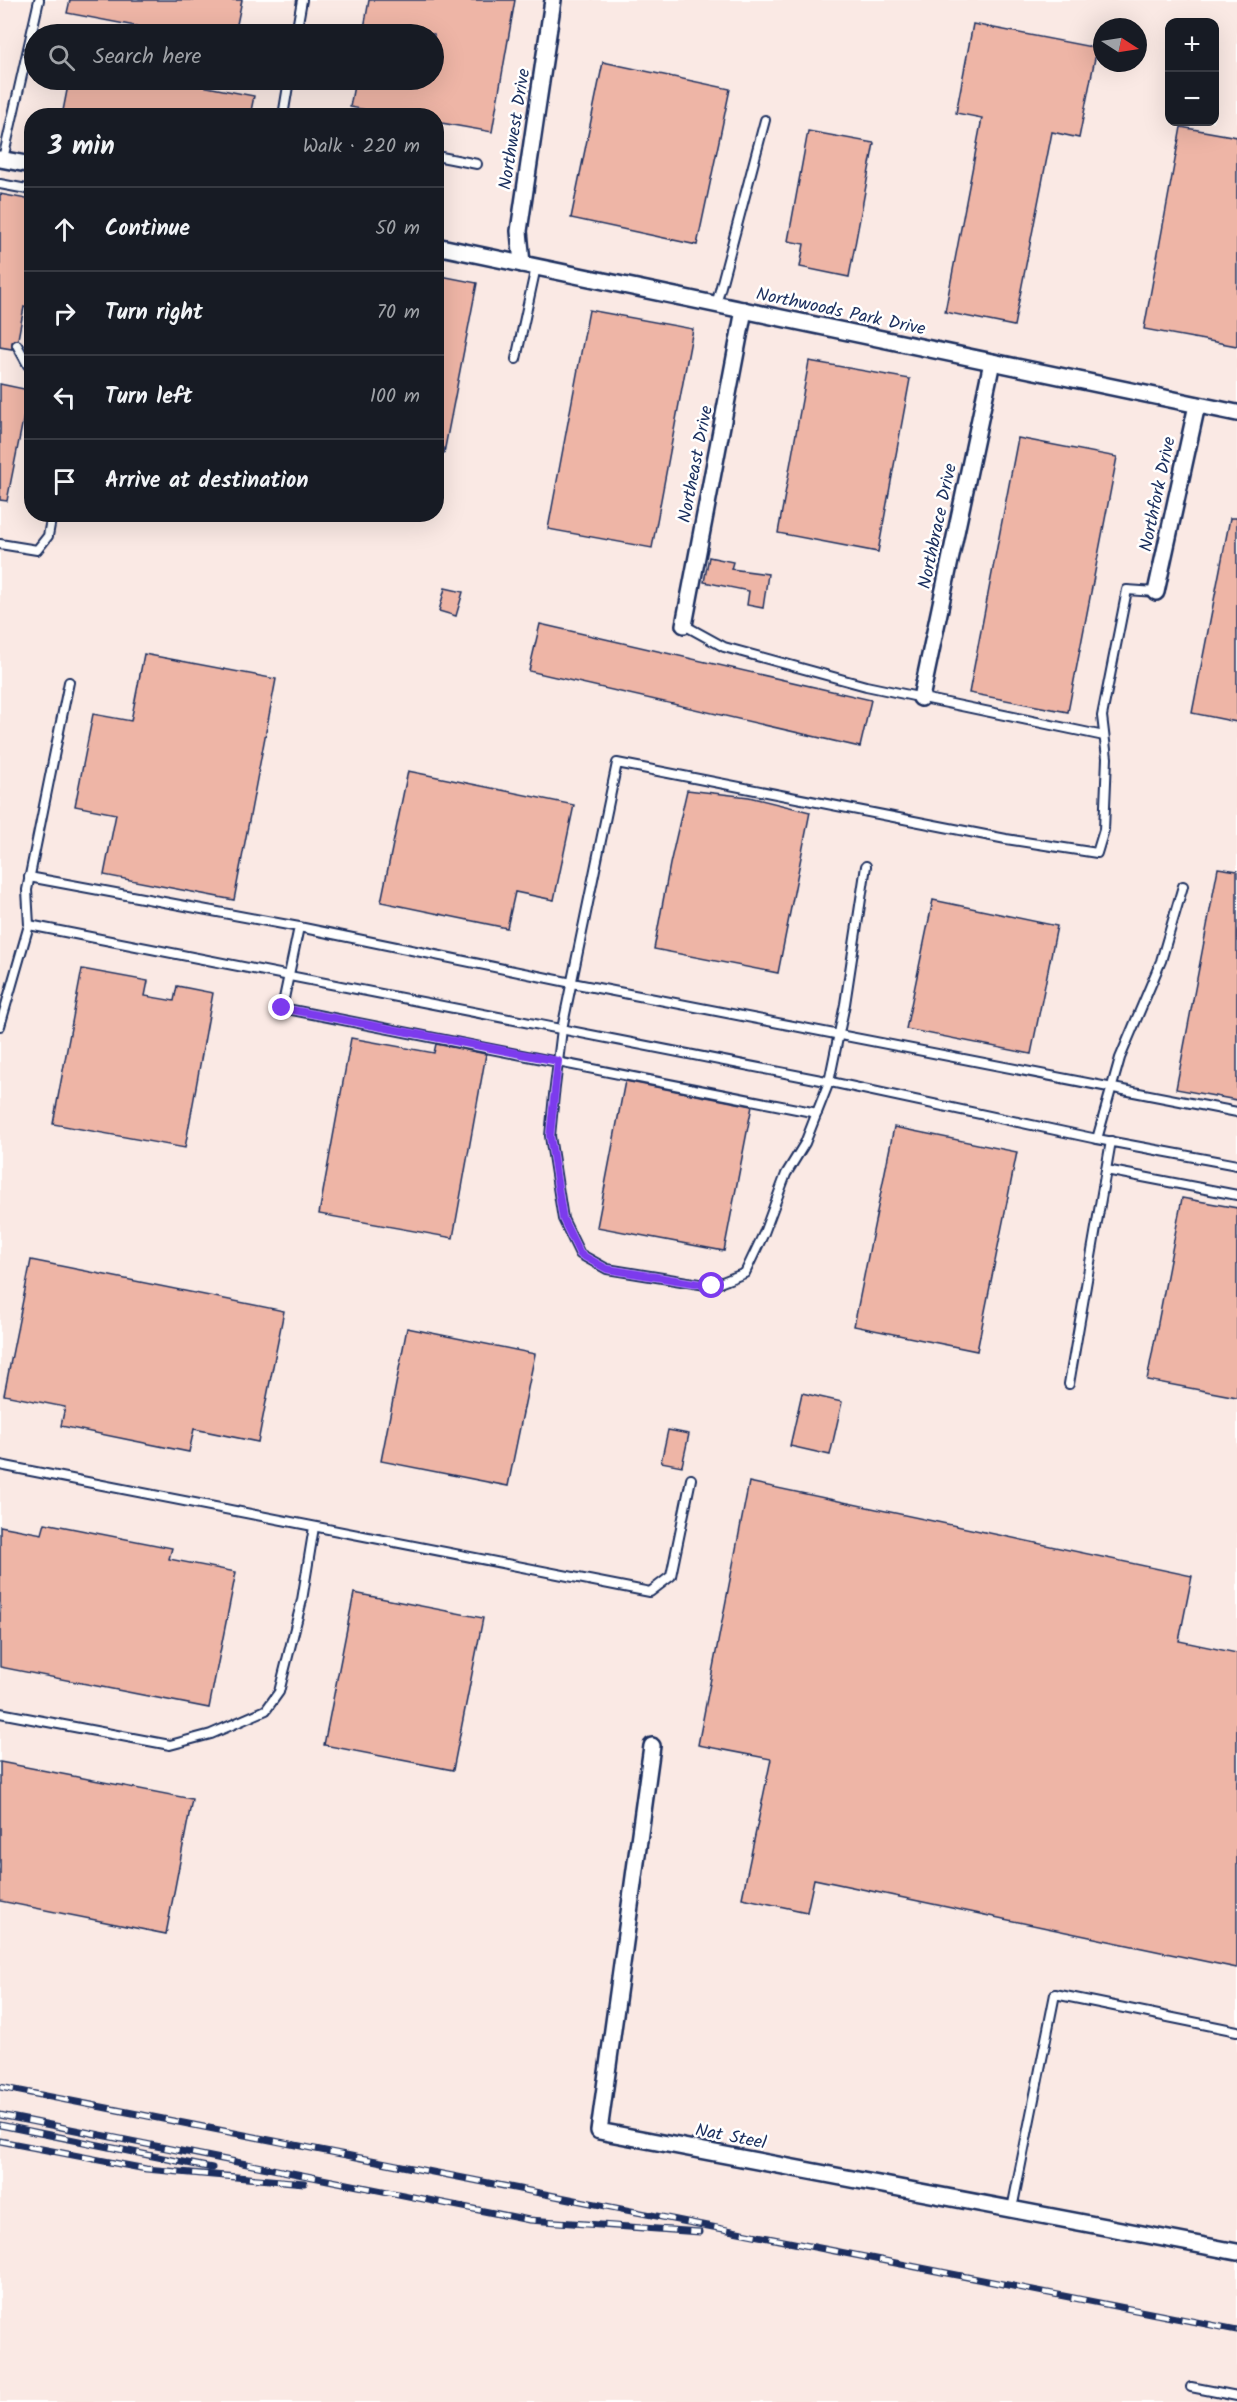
<!DOCTYPE html>
<html lang="en">
<head>
<meta charset="utf-8">
<style>
	body { margin:0; font-family:Kalam,sans-serif; background:#242831; color:#f1f3f6 }
	.controls { position:absolute; right:18px; top:18px; display:grid; overflow:hidden; border-radius:12px; box-shadow:0 6px 24px #0002 }
	.controls button { width:54px; height:54px; display:grid; place-items:center; padding:0; border:0; border-bottom:2px solid #363941; background:#171b24; color:#f1f3f6; font:30px sans-serif }
	.compass { position:absolute; left:1093px; top:18px; width:54px; height:54px; border-radius:50%; background:#171b24; box-shadow:0 6px 24px #0002; rotate:102deg }
	.stop { position:absolute; width:18px; height:18px; margin:-14px; border:4px solid #7c3aed; border-radius:50%; background:#fff }
	.stop.end { background:#7c3aed; border-color:#fff; box-shadow:0 2px 6px #0008 }
	.list { margin:0; padding:0; list-style:none }
	h2 { display:flex; justify-content:space-between; align-items:center; height:78px; margin:0; padding:0 24px; font-size:26px }
	h2 small { font-size:20px; font-weight:400; color:#9ea1a6 }
	.list li { display:grid; grid-template-columns:39px 1fr auto; gap:18px; align-items:center; box-sizing:border-box; height:84px; padding:0 24px; border-top:2px solid #363941 }
	.list b { display:block; font-size:22px; white-space:nowrap }
	.list em { font-size:20px; font-style:normal; color:#9ea1a6 }
	.icon { flex:none; width:33px; height:33px; fill:none; stroke:currentColor; stroke-width:2; stroke-linecap:round; stroke-linejoin:round }
	.map { position:relative; flex:none; width:1237px; height:2402px; overflow:hidden }
	.search { position:absolute; background:#171b24; box-shadow:0 6px 24px #0002; left:24px; top:24px; width:420px; height:66px; display:flex; align-items:center; gap:15px; box-sizing:border-box; padding:0 21px; border-radius:33px; color:#9ea1a6; font-size:22px }
	.panel { position:absolute; background:#171b24; box-shadow:0 6px 24px #0002; left:24px; top:108px; width:420px; height:414px; border-radius:24px }
	.map>svg:first-child { display:block }
</style>
</head>
<body>
<div class="map">
<svg width="1237" height="2402" viewBox="0 0 1237 2402">
	<rect width="100%" height="100%" fill="#fff"/>
	<filter id="ink" filterUnits="userSpaceOnUse"><feTurbulence type="fractalNoise" baseFrequency=".0167" numOctaves="2"/><feDisplacementMap in="SourceGraphic" scale="12" xChannelSelector="R" yChannelSelector="G"/><feConvolveMatrix kernelMatrix="1 2 1 2 8 2 1 2 1" color-interpolation-filters="sRGB"/></filter>
	<g filter="url(#ink)">
		<path fill="#fae9e4" fill-rule="evenodd" d="M0,0h1237v2402h-1237zM1170,22h44v100h-44zM1102,27h36v36h-36zM34,34h400v46h-400zM32,116h404v398h-404z"/>
		<g fill="#eeb5a6" stroke="#1b2f5e" stroke-width="1.5">
			<path d="M70,0h172l-7,34h-58l-110,-21z"/>
			<path d="M369,0h146l-23,132 -56,-10v-6h-37l-49,-9 5,-27h79v-46h-71z"/>
			<path d="M973,24l124,24 -18,90 -27,-6 -38,194 -69,-14 37,-194 -26,-5z"/>
			<path d="M603,62l127,27 -33,156 -126,-27z"/>
			<path d="M69,80h102l83,16 -4,20h-188z"/>
			<path d="M1181,127l56,10v209l-93,-17z"/>
			<path d="M808,131l66,12 -25,134 -49,-10 4,-23 -16,-3z"/>
			<path d="M0,194l32,6v109l-8,-2 -6,32 -6,3v7l-12,-2z"/>
			<path d="M436,275l41,8 -33,170h-8z"/>
			<path d="M589,310l104,19 -41,219 -104,-19z"/>
			<path d="M809,361l101,18 -32,173 -100,-19z"/>
			<path d="M0,384l29,6 -22,111 -7,-1z"/>
			<path d="M1018,438l99,19 -49,255 -99,-19z"/>
			<path d="M1230,518h7v204l-45,-9z"/>
			<path d="M709,557l24,5 -2,7 37,5 -5,34 -16,-3 2,-14 -45,-9z"/>
			<path d="M445,588l18,4 -7,24 -17,-5z"/>
			<path d="M540,624l331,76 -11,47 -331,-76z"/>
			<path d="M144,654l132,25 -42,221 -130,-25 12,-61 -41,-8 18,-92 38,7z"/>
			<path d="M408,771l166,34 -20,95 -39,-8 -8,36 -126,-26z"/>
			<path d="M687,790l62,7 61,15 -32,161 -124,-24 16,-85z"/>
			<path d="M1218,868l19,3v229l-61,-11z"/>
			<path d="M933,900l124,26 -26,128 -125,-25z"/>
			<path d="M82,969l66,12 -3,15 29,5 3,-15 36,7 -28,155 -132,-24z"/>
			<path d="M351,1038l83,15 2,-9 50,10 -33,184 -134,-24z"/>
			<path d="M625,1081l127,25 -28,145 -127,-24z"/>
			<path d="M894,1127l123,25 -40,199 -123,-25z"/>
			<path d="M1182,1198l55,10v189l-90,-17z"/>
			<path d="M31,1260l253,51 -26,131 -64,-13 -5,23 -128,-26 4,-19 -61,-12z"/>
			<path d="M407,1328l128,26 -27,132 -127,-25z"/>
			<path d="M802,1393l40,9 -12,53 -40,-9z"/>
			<path d="M668,1430l21,4 -7,32 -21,-4z"/>
			<path d="M749,1482l443,94 -13,65 58,12v315l-423,-89 -7,33 -65,-14 29,-139 -73,-14z"/>
			<path d="M45,1523l127,25 -3,11 67,13 -27,136 -209,-41v-141l42,8z"/>
			<path d="M354,1593l129,25 -30,152 -129,-25z"/>
			<path d="M0,1762l192,37 -26,135 -166,-33z"/>
		</g>
		<g fill="none" stroke-linecap="round" stroke-linejoin="round">
			<g stroke="#1b2f5e" stroke-width="12">
				<g id="lane">
					<path d="M296,34l6,-34"/>
					<path d="M283,116l6,-36"/>
					<path d="M436,156l41,8"/>
					<path d="M3,159l36,-159"/>
					<path d="M0,184l32,6"/>
					<path d="M716,305l49,-185"/>
					<path d="M17,345l11,20 4,1"/>
					<path d="M516,359l20,-92"/>
					<path d="M0,544l37,6 11,-14 4,-22"/>
					<path d="M684,625l40,22 142,39 238,50"/>
					<path d="M866,866l-21,138 -16,78 -24,61 -19,31 -22,59 -19,40 -33,13 -105,-17 -27,-15 -17,-35 -13,-83 4,-41 8,-66 55,-266 389,76 91,14 7,-23 3,-72 -5,-42 25,-126 29,2"/>
					<path d="M29,877l270,50 -17,81 535,105"/>
					<path d="M29,925l-2,-35 42,-208"/>
					<path d="M299,927l273,56 665,129"/>
					<path d="M0,1026l29,-101 797,156 271,58 140,26"/>
					<path d="M1097,1139l23,-81 41,-97 22,-75"/>
					<path d="M1106,1170l131,25"/>
					<path d="M1069,1384l42,-243"/>
					<path d="M0,1465l650,127 21,-16 20,-97"/>
					<path d="M0,1713l170,32 41,-11 55,-24 13,-18 23,-92 12,-73"/>
					<path d="M1012,2209l43,-215 182,37"/>
					<path d="M1191,2387l46,9"/>
				</g>
			</g>
			<g stroke="#1b2f5e" stroke-width="20">
				<g id="street">
					<path d="M0,159l32,6"/>
					<path d="M436,246l801,167"/>
					<path d="M522,264l-3,-33 34,-231"/>
					<path d="M1156,592l41,-187"/>
					<path d="M684,625l60,-315"/>
					<path d="M921,698l71,-336"/>
					<path d="M652,1746l-53,385 638,121"/>
				</g>
			</g>
			<use href="#lane" stroke="#fff" stroke-width="8"/>
			<use href="#street" stroke="#fff" stroke-width="15"/>
			<g stroke="#1b2f5e" stroke-width="7">
				<g id="rail">
					<path d="M0,2087l1237,243"/>
					<path d="M0,2115l529,105 171,12"/>
					<path d="M0,2125l212,43"/>
					<path d="M0,2141l146,28 158,14"/>
				</g>
			</g>
			<use href="#rail" stroke="#fff" stroke-width="4.5" stroke-dasharray="14" stroke-linecap="butt"/>
		</g>
	</g>
	<g fill="none" stroke-linecap="round" stroke-linejoin="round" filter="url(#ink)">
		<path stroke="#7c3aed" stroke-width="8" d="M282,1008l276,53 -8,75 13,83 17,35 27,15 105,17"/>
	</g>
	<g text-anchor="middle" stroke-width="5" stroke-linejoin="round" paint-order="stroke">
		<g font-size="18" fill="#1b2f5e" stroke="#fff">
			<text transform="translate(514 129) rotate(-81)" y="6">Northwest Drive</text>
			<text transform="translate(841 311) rotate(12)" y="6">Northwoods Park Drive</text>
			<text transform="translate(695 464) rotate(-79)" y="6">Northeast Drive</text>
			<text transform="translate(1157 494) rotate(-78)" y="6">Northfork Drive</text>
			<text transform="translate(937 526) rotate(-78)" y="6">Northbrace Drive</text>
			<text transform="translate(731 2136) rotate(11)" y="6">Nat Steel</text>
		</g>
	</g>
</svg>
<div class="controls">
<button>+</button>
<button>−</button>
</div>
<svg class="compass" viewBox="-18 -18 36 36"><path d="M0-13l5 13h-10z" fill="#e53935"/><path d="M0 13l5-13h-10z" fill="#9ea1a6"/></svg>
<div class="stop" style="left:712px;top:1286px"></div>
<div class="stop end" style="left:282px;top:1008px"></div>
<div class="search"><svg class="icon" aria-label="search" viewBox="0 0 24 24"><circle cx="10" cy="10" r="6"/><path d="M15 15l6 6"/></svg>Search here</div>
<section class="panel">
<h2>3 min<small>Walk · 220 m</small></h2>
<ul class="list">
<li><svg class="icon" aria-label="ahead" viewBox="0 0 24 24"><path d="M12 20V5M6 11l6-6 6 6"/></svg><div><b>Continue</b></div><em>50 m</em></li>
<li><svg class="icon" aria-label="right" viewBox="0 0 24 24"><path d="M7 20v-9h11M14 6l5 5-5 5"/></svg><div><b>Turn right</b></div><em>70 m</em></li>
<li><svg class="icon" aria-label="left" viewBox="0 0 24 24"><path d="M17 20v-9H6M10 6l-5 5 5 5"/></svg><div><b>Turn left</b></div><em>100 m</em></li>
<li><svg class="icon" aria-label="arrive" viewBox="0 0 24 24"><path d="M6 21V4h12l-3 4 3 4H6"/></svg><div><b>Arrive at destination</b></div></li>
</ul>
</section>
</div>
</body>
</html>
